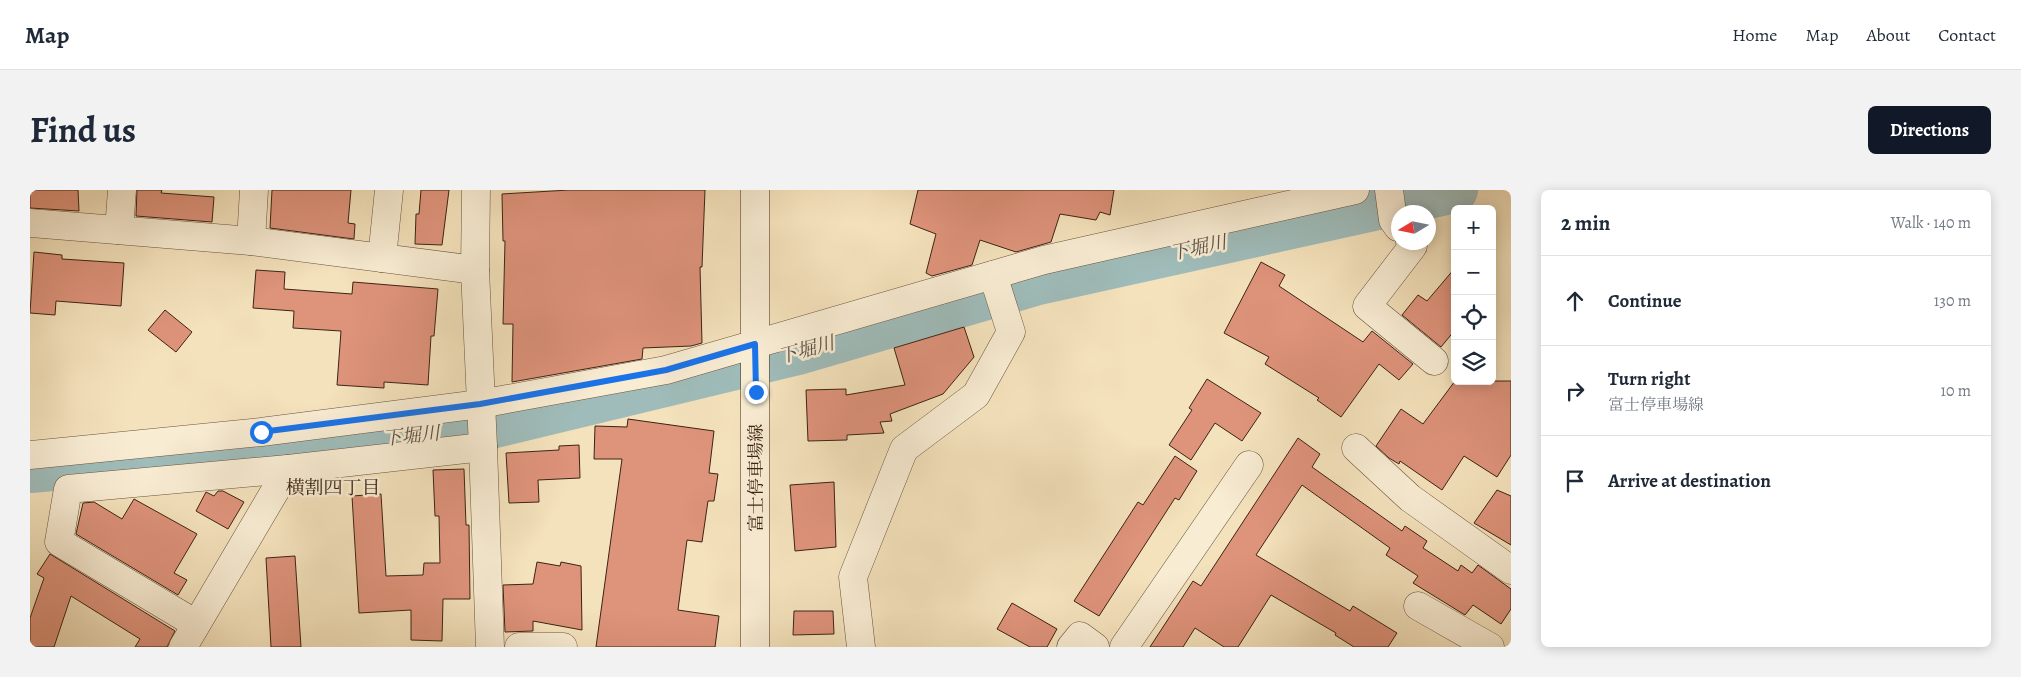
<!DOCTYPE html>
<html lang="en">
<head>
<meta charset="utf-8">
<style>
	body { margin:0; font-family:Alegreya,"Noto Serif JP",serif; background:#f2f2f3; color:#1f2937 }
	.controls { position:absolute; right:15px; top:15px; display:grid; overflow:hidden; border-radius:8px; box-shadow:0 2px 12px #0003 }
	.controls button { width:45px; height:45px; display:grid; place-items:center; padding:0; border:0; border-bottom:1px solid #e0e1e3; background:#fff; color:#1f2937; font:25px sans-serif }
	.compass { position:absolute; left:1361px; top:15px; width:45px; height:45px; border-radius:50%; background:#fff; box-shadow:0 2px 12px #0003; rotate:260deg }
	.stop { position:absolute; width:15px; height:15px; margin:-11px; border:4px solid #1a73e8; border-radius:50%; background:#fff }
	.stop.end { background:#1a73e8; border-color:#fff; box-shadow:0 1px 5px #0008 }
	.list { margin:0; padding:0; list-style:none }
	h2 { display:flex; justify-content:space-between; align-items:center; height:65px; margin:0; padding:0 20px; font-size:21px }
	h2 small { font-size:16px; font-weight:400; color:#747a83 }
	.list li { display:grid; grid-template-columns:32px 1fr auto; gap:15px; align-items:center; box-sizing:border-box; height:90px; padding:0 20px; border-top:1px solid #e0e1e3 }
	.list b { display:block; font-size:19px; white-space:nowrap }
	.list p { margin:0; font-size:16px; white-space:nowrap; color:#747a83 }
	.list em { font-size:16px; font-style:normal; color:#747a83 }
	.icon { flex:none; width:28px; height:28px; fill:none; stroke:currentColor; stroke-width:2; stroke-linecap:round; stroke-linejoin:round }
	.map { position:relative; flex:none; width:1481px; height:457px; overflow:hidden; border-radius:8px }
	header { display:flex; align-items:center; gap:30px; box-sizing:border-box; height:70px; padding:0 25px; background:#fff; border-bottom:1px solid #e0e1e3 }
	header strong { font-size:24px }
	nav { display:flex; gap:28px; margin-inline-start:auto; font-size:18px }
	.intro { display:flex; align-items:center; justify-content:space-between; box-sizing:border-box; height:120px; padding:0 30px }
	h1 { margin:0; font-size:35px }
	.button { padding:12px 22px; border-radius:8px; background:#111827; color:#fff; font-size:18px; font-weight:700 }
	main { display:flex; gap:30px; padding:0 30px }
	aside { flex:1; background:#fff; border-radius:8px; box-shadow:0 2px 12px #0003 }
	.map>svg:first-child { display:block }
</style>
</head>
<body>
<header>
<strong>Map</strong>
<nav><a>Home</a><a>Map</a><a>About</a><a>Contact</a></nav>
</header>
<div class="intro"><h1>Find us</h1><a class="button">Directions</a></div>
<main>
<div class="map">
<svg width="1481" height="457" viewBox="0 0 1481 457">
	<rect width="100%" height="100%" fill="#f4e2bc"/>
	<filter id="stains"><feTurbulence type="fractalNoise" baseFrequency=".004" numOctaves="4"/><feColorMatrix values="0 0 0 0 .2 0 0 0 0 .09 0 0 0 0 .02 0 0 0 .5 -.17"/></filter>
	<radialGradient id="worn" r=".72"><stop offset=".6" stop-color="#630" stop-opacity="0"/><stop offset="1" stop-color="#630" stop-opacity=".3"/></radialGradient>
	<g fill="none" stroke-linecap="round" stroke-linejoin="round">
		<path stroke="#9fbcba" stroke-width="46" d="M0,280l283,-25 178,-19 307,-74 240,-70 417,-92"/>
	</g>
	<g fill="#de937b" stroke="#3c2314">
		<path d="M0,0h48l1,21 -49,-3z"/>
		<path d="M107,0h25l-1,3 53,4 -2,25 -76,-6z"/>
		<path d="M242,0h79l-3,33 7,1 -1,15 -84,-11z"/>
		<path d="M391,0h28l-7,55 -27,-1 1,-30h3z"/>
		<path d="M539,0h136l-3,77h-2l2,76 -11,3 -48,2 -1,11 -130,23 1,-58h-10l2,-83h-2l-1,-47z"/>
		<path d="M888,0h196l-4,25 -10,-3 -4,8 -36,-6 -9,28 -35,10 -36,-12 -8,25 -40,11 -6,-3 10,-39 -26,-10z"/>
		<path d="M4,62l28,3v4l62,4 -3,43 -65,-5 -1,14 -25,-2z"/>
		<path d="M1231,72l24,13 -6,11 84,56 9,-11 41,33 -14,16 -20,-16 -38,53 -24,-17 2,-2 -54,-34 4,-7 -45,-24z"/>
		<path d="M1425,78v62l-14,17 -39,-32 16,-20 9,6z"/>
		<path d="M226,80l29,2 -1,17 68,5 1,-12 85,7 -4,47h-3l-3,49 -44,-3v6l-47,-3 4,-54 -48,-3 1,-17 -41,-3z"/>
		<path d="M135,120l27,22 -16,20 -28,-22z"/>
		<path d="M934,137l10,30 -31,37 -53,20 2,7 -12,1 4,11 -37,2v5l-39,1 -2,-51 40,-1v6l59,-10 -11,-37z"/>
		<path d="M1177,189l54,34 -19,28 -27,-18 -24,37 -22,-15 23,-35 -3,-2z"/>
		<path d="M1425,191h56v74l-14,22 -33,-21 -22,34 -42,-29 -1,3 -10,-6 -13,-12 25,-37 22,15z"/>
		<path d="M598,229l86,12 -5,42 9,1 -4,27h-6l-6,41 -15,-2 -9,70 41,6 -4,31h-119l26,-188h-28l1,-33 32,1z"/>
		<path d="M1268,248l22,16 -8,13 90,64 3,-5 22,15 -4,7 35,23 3,-6 11,8 6,-8 33,24v20l-10,15 -28,-19 -8,10 -52,-32 5,-7 -32,-21 4,-7 -88,-63 -46,70 94,56 3,-5 44,27 -9,14h-34l-19,-12 1,-2 -65,-38 -33,52h-14l-29,-19 -12,19h-33l43,-66 8,5z"/>
		<path d="M549,255l1,33 -42,2 1,22 -30,1 -3,-50 53,-3v-4z"/>
		<path d="M1145,266l22,15 -18,29 -4,-2 -76,118 -25,-15 64,-99 5,3z"/>
		<path d="M434,279l2,56h3l1,74h-27l-1,42 -31,-1v-30l-52,3 -7,-117 29,-2 5,82 37,-1 1,-12h16l-1,-47h-4l-2,-46z"/>
		<path d="M804,292l2,65 -41,4 -5,-66z"/>
		<path d="M1467,300l14,6v49l-37,-22z"/>
		<path d="M188,301h5l21,11 -16,27 -32,-18 10,-19 8,4z"/>
		<path d="M104,309l63,35 -23,39 13,7 -9,15 -102,-61 7,-31 11,-1 28,17z"/>
		<path d="M20,364l125,77 -8,16h-32l5,-8 -69,-43 -17,51h-24v-29l14,-40 -7,-4z"/>
		<path d="M265,366l6,91h-30l-5,-89z"/>
		<path d="M507,372l23,4 1,-4 20,4 1,64 -49,-9v10l-28,1 -2,-47 30,-1z"/>
		<path d="M982,413l45,26 -10,18h-17l-33,-18z"/>
		<path d="M764,421h39l1,23 -41,1z"/>
	</g>
	<g fill="none" stroke-linecap="round" stroke-linejoin="round">
		<g stroke="#6a533e" stroke-width="29">
			<g id="minor">
				<path d="M446,0l-1,80 8,177 7,200"/>
				<path d="M1359,0l4,30 5,7"/>
				<path d="M0,33l221,18 224,29"/>
				<path d="M89,40l3,-40"/>
				<path d="M221,51l3,-51"/>
				<path d="M1380,52l3,4 -46,60 67,55"/>
				<path d="M352,68l7,-68"/>
				<path d="M1326,258l54,50 101,72"/>
				<path d="M0,265l231,-23 219,-28 186,-34 378,-110 311,-70"/>
				<path d="M1388,416l72,41"/>
				<path d="M166,434l-137,-82 9,-53 220,-20 195,-22"/>
				<path d="M153,457l105,-178"/>
				<path d="M489,457h44"/>
				<path d="M831,457l-8,-70 51,-128 72,-54 35,-63 -18,-57"/>
				<path d="M1041,457l9,-11 15,11"/>
				<path d="M1094,457l125,-182"/>
			</g>
		</g>
		<g stroke="#3c2314" stroke-width="29">
			<path id="secondary" d="M725,457v-457"/>
		</g>
		<use href="#minor" stroke="#f8ecd3" stroke-width="28"/>
		<use href="#secondary" stroke="#f8ecd3" stroke-width="28"/>
	</g>
	<g fill="none" stroke-linecap="round" stroke-linejoin="round">
		<path stroke="#1a73e8" stroke-width="6" d="M231,242l219,-28 186,-34 89,-26 1,48"/>
	</g>
	<g text-anchor="middle" stroke-width="5" stroke-linejoin="round" paint-order="stroke">
		<g font-size="18" fill="#3c2314" stroke="#f8ecd3">
			<text transform="translate(726 288) rotate(-90)" y="6">富士停車場線</text>
		</g>
		<g font-size="19" font-style="italic" fill="#5a5146" stroke="#f8ecd3">
			<text transform="translate(1168 57) rotate(-12)" y="7">下堀川</text>
			<text transform="translate(776 159) rotate(-15)" y="7">下堀川</text>
			<text transform="translate(381 245) rotate(-6)" y="7">下堀川</text>
		</g>
		<g font-size="19" fill="#3c2314" stroke="#f8ecd3">
			<text x="303" y="304">横割四丁目</text>
		</g>
	</g>
	<rect width="100%" height="100%" filter="url(#stains)"/>
	<rect width="100%" height="100%" fill="url(#worn)"/>
</svg>
<div class="controls">
<button>+</button>
<button>−</button>
<button><svg class="icon" aria-label="locate" viewBox="0 0 24 24"><circle cx="12" cy="12" r="6"/><path d="M12 2v4M12 18v4M2 12h4M18 12h4"/></svg></button>
<button><svg class="icon" aria-label="layers" viewBox="0 0 24 24"><path d="M12 4l9 5-9 5-9-5zM3 14l9 5 9-5"/></svg></button>
</div>
<svg class="compass" viewBox="-18 -18 36 36"><path d="M0-13l5 13h-10z" fill="#e53935"/><path d="M0 13l5-13h-10z" fill="#747a83"/></svg>
<div class="stop" style="left:231px;top:242px"></div>
<div class="stop end" style="left:726px;top:202px"></div>
</div>
<aside>
<h2>2 min<small>Walk · 140 m</small></h2>
<ul class="list">
<li><svg class="icon" aria-label="ahead" viewBox="0 0 24 24"><path d="M12 20V5M6 11l6-6 6 6"/></svg><div><b>Continue</b></div><em>130 m</em></li>
<li><svg class="icon" aria-label="right" viewBox="0 0 24 24"><path d="M7 20v-9h11M14 6l5 5-5 5"/></svg><div><b>Turn right</b><p>富士停車場線</p></div><em>10 m</em></li>
<li><svg class="icon" aria-label="arrive" viewBox="0 0 24 24"><path d="M6 21V4h12l-3 4 3 4H6"/></svg><div><b>Arrive at destination</b></div></li>
</ul>
</aside>
</main>
</body>
</html>
